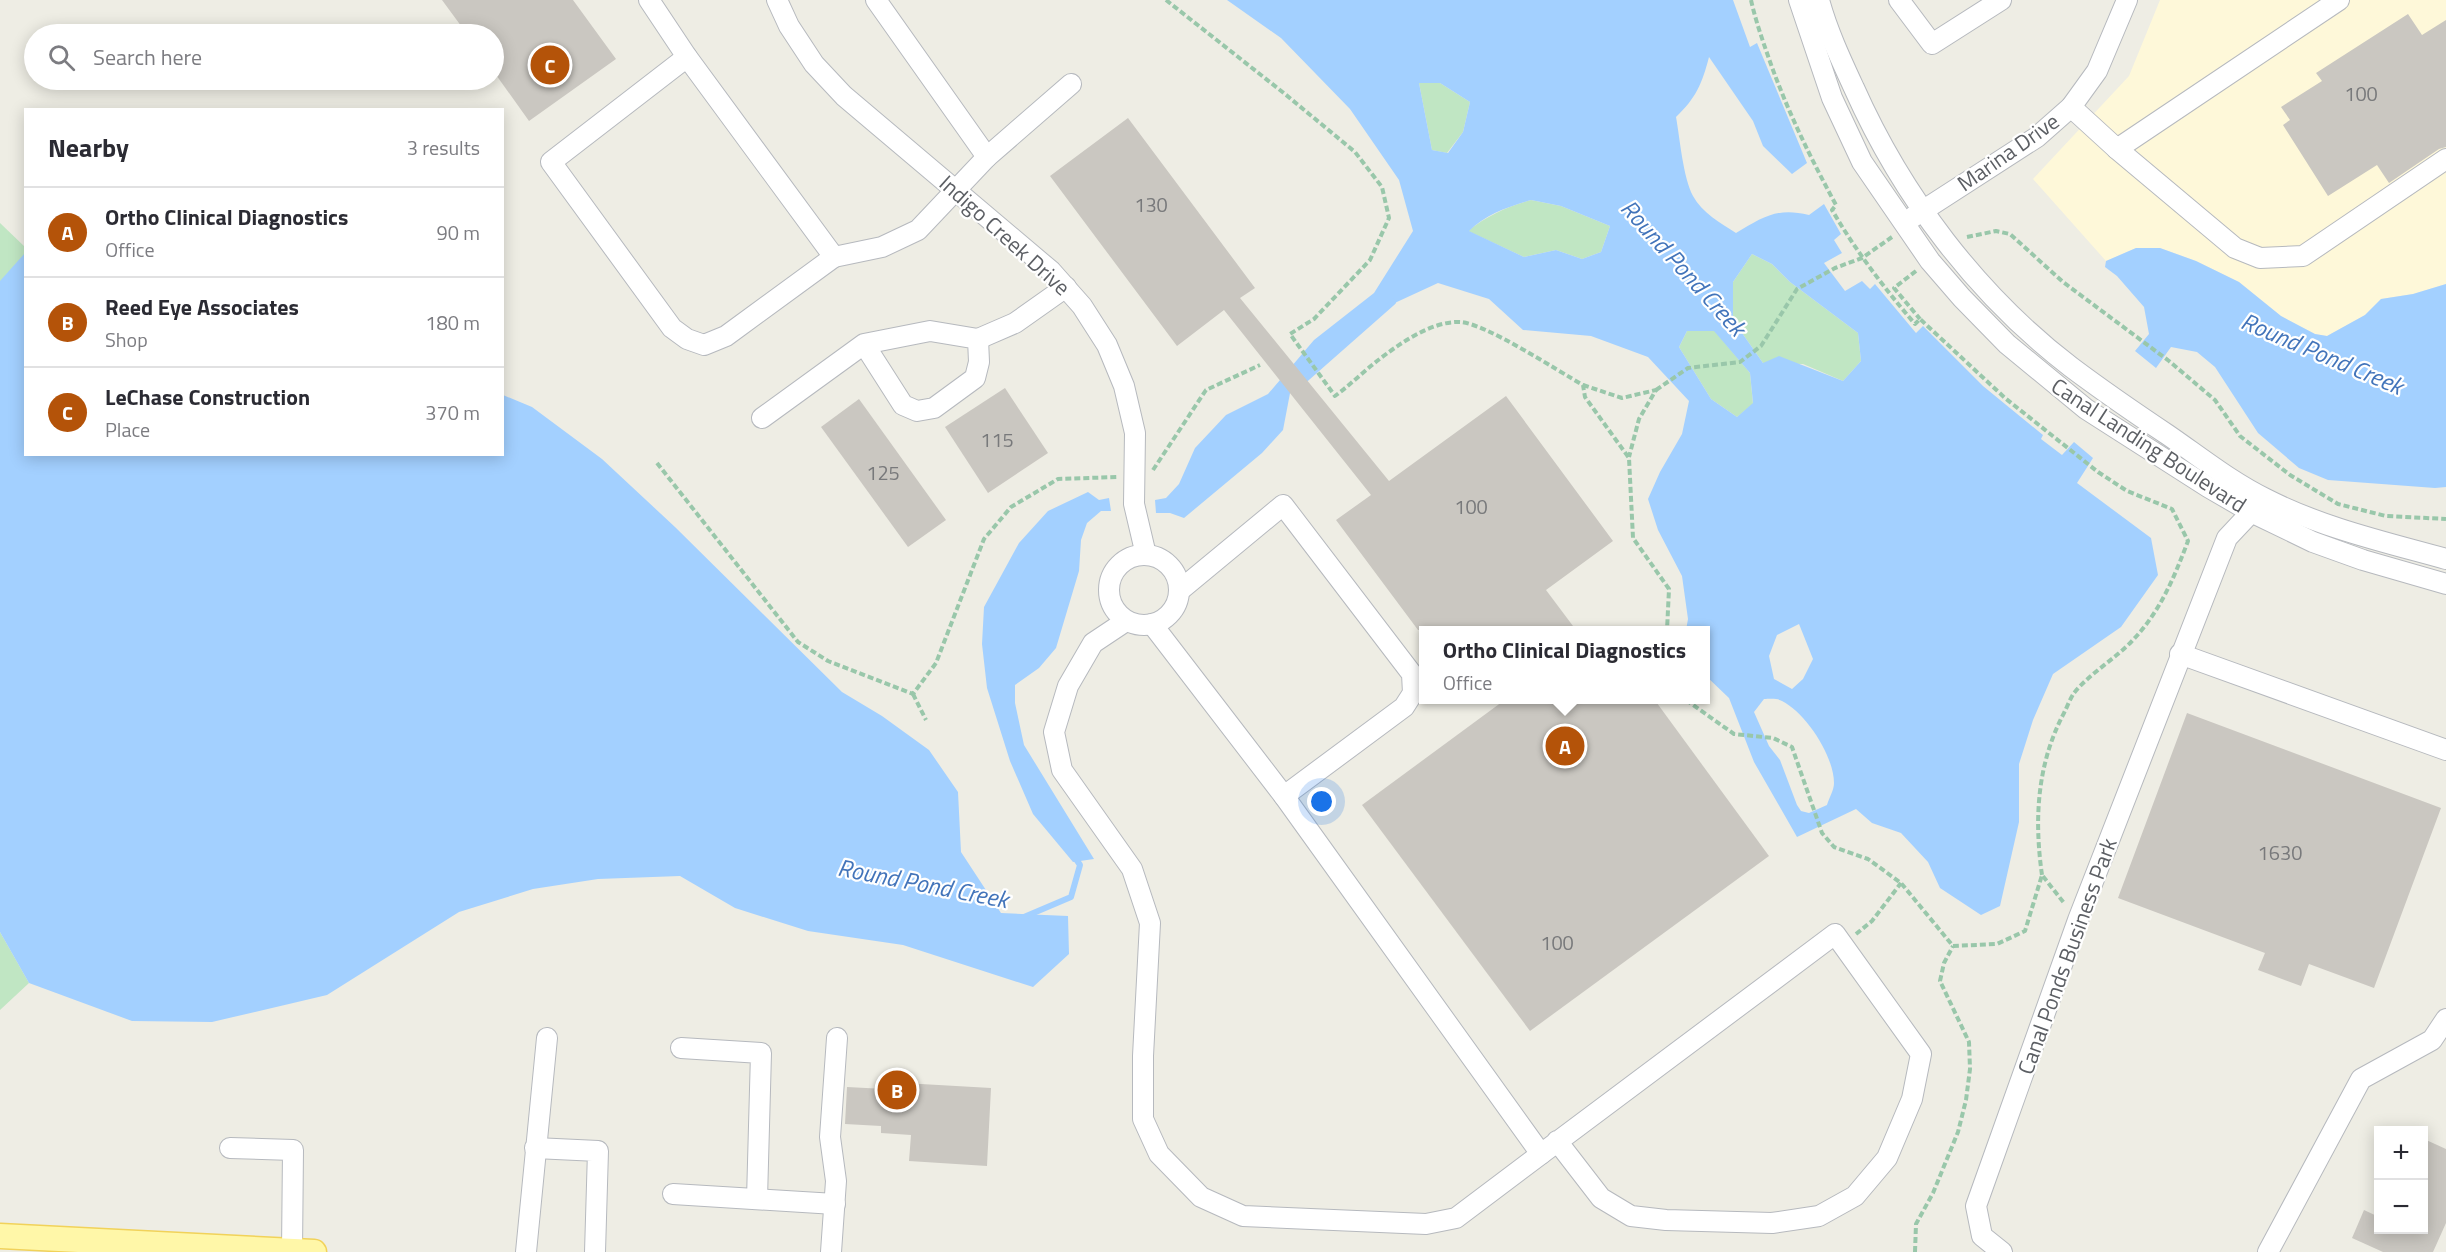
<!DOCTYPE html>
<html lang="en">
<head>
<meta charset="utf-8">
<style>
	body { margin:0; font-family:"Titillium Web",sans-serif; background:#f2f2f3; color:#2b2b33 }
	.controls { position:absolute; right:18px; bottom:18px; display:grid; overflow:hidden; border-radius:0px; box-shadow:0 3px 15px #0003 }
	.controls button { width:54px; height:54px; display:grid; place-items:center; padding:0; border:0; border-bottom:2px solid #e1e1e2; background:#fff; color:#2b2b33; font:30px sans-serif }
	.you { position:absolute; left:1322px; top:802px; width:21px; height:21px; margin:-15px; border:4px solid #fff; border-radius:50%; background:#1a73e8; box-shadow:0 0 0 9px #1a73e833 }
	.badge { display:grid; place-items:center; width:39px; height:39px; border-radius:50%; background:#b45309; color:#fff; font-size:20px; font-weight:700 }
	.pin { position:absolute; translate:-50% -50%; border:3px solid #fff; box-shadow:0 2px 6px #0006 }
	.popup { position:absolute; left:1419px; top:626px; width:291px; height:78px; box-sizing:border-box; display:grid; place-content:center; border-radius:0px; background:#fff; filter:drop-shadow(0 2px 4px #0005); font-size:20px; white-space:nowrap; color:#7c7c81 }
	.popup b { font-size:22px; color:#2b2b33 }
	.popup::after { content:''; position:absolute; left:50%; top:100%; margin-left:-12px; border:12px solid transparent; border-top-color:#fff }
	.list { margin:0; padding:0; list-style:none }
	h2 { display:flex; justify-content:space-between; align-items:center; height:78px; margin:0; padding:0 24px; font-size:26px }
	h2 small { font-size:20px; font-weight:400; color:#7c7c81 }
	.list li { display:grid; grid-template-columns:39px 1fr auto; gap:18px; align-items:center; box-sizing:border-box; height:90px; padding:0 24px; border-top:2px solid #e1e1e2 }
	.list b { display:block; font-size:22px; white-space:nowrap }
	.list p { margin:0; font-size:20px; white-space:nowrap; color:#7c7c81 }
	.list em { font-size:20px; font-style:normal; color:#7c7c81 }
	.icon { flex:none; width:33px; height:33px; fill:none; stroke:currentColor; stroke-width:2; stroke-linecap:round; stroke-linejoin:round }
	.map { position:relative; flex:none; width:2446px; height:1252px; overflow:hidden }
	.search { position:absolute; background:#fff; box-shadow:0 3px 15px #0003; left:24px; top:24px; width:480px; height:66px; display:flex; align-items:center; gap:15px; box-sizing:border-box; padding:0 21px; border-radius:33px; color:#7c7c81; font-size:22px }
	.panel { position:absolute; background:#fff; box-shadow:0 3px 15px #0003; left:24px; top:108px; width:480px; height:348px; border-radius:0px }
	.map>svg:first-child { display:block }
</style>
</head>
<body>
<div class="map">
<svg width="2446" height="1252" viewBox="0 0 2446 1252">
	<rect width="100%" height="100%" fill="#eeede4"/>
	<path fill="#fef8d9" d="M2160,0h286v284l-33,10 -32,5 -16,16 -38,21 -12,-2 -34,-18 -42,-34 -43,-21 -36,-13h-24l-30,13 -73,-82 96,-103z"/>
	<g fill="#c0e6c3">
		<path d="M1419,83h21l30,19 -7,30 -16,21 -15,-3z"/>
		<path d="M1531,200l30,6 49,20 -9,26 -19,7 -26,-9 -32,7 -56,-26c20,-16 39,-24 63,-31z"/>
		<path d="M0,223l26,25 -1,20 -25,15z"/>
		<path d="M1752,254l20,10 18,18 68,51 3,28 -18,20 -40,-17 -40,-1 -30,-43v-38z"/>
		<path d="M1714,330l36,43 3,31 -16,13 -26,-18 -32,-52 8,-16z"/>
		<path d="M0,932l29,51 -29,27z"/>
	</g>
	<g fill="#a3d0ff" fill-rule="evenodd">
		<path d="M1227,0h506l17,47 7,-4 50,120 -15,11 -29,-28 -10,-25 -44,-64c-7,27 -13,41 -33,60 4,22 7,60 17,79 9,17 28,27 43,37 27,-16 41,-26 73,-18l15,-11 17,30 -7,6 8,13 -18,10 21,28 17,-10 8,8 5,-5 41,49 7,-7 60,60 60,49 -2,4 21,16 12,-13 19,16 -16,25 74,55 7,37 -37,52 -68,47 -20,46 -14,44v58l-19,84 -19,9 -41,-27 -12,-26 -27,-29 -29,-10 -16,-14 -59,28 -43,-75 -25,-64 -23,-22v-46h-20l2,-11 -6,-43 -24,-46 -10,-31 12,-27 22,-38 7,-33 -41,-44 -57,-21 -68,-6 -34,-31 -51,-16 -52,24 -95,81 -8,42 -21,23 -78,65 -14,-5h-14l-1,-13 11,-2 13,-14 16,-36 31,-33 42,-21 46,-54 60,-47 39,-62 -14,-51 -49,-71 -69,-71zM1419,83h21l30,19 -7,30 -15,21 -16,-3zM1531,200l30,6 49,20 -9,26 -19,7 -26,-9 -32,7 -55,-26c17,-17 39,-24 62,-31zM1752,254l20,10 18,18 68,51 3,28 -18,20 -64,-25 -16,7 -30,-43v-38zM1687,331h27l36,42 3,30 -16,14 -26,-18 -32,-52zM1799,624l14,35 -10,20 -11,10 -18,-10 -5,-23 8,-21zM1764,699c5,0 14,-1 18,2 24,12 52,55 52,82 0,7 -5,15 -7,22l-18,8 -8,-2 -4,-6 -17,-45 -11,-14 -15,-34z"/>
		<path d="M2136,248h24l36,13 43,21 42,34 34,18 12,2 38,-21 16,-16 32,-5 33,-10v203l-11,1 -107,-8 -29,-12 -41,-35 -43,-66 -18,-15 -26,-5 -15,21 -21,-17 14,-17 -5,-27 -27,-31 -12,-9 1,-6z"/>
		<path d="M25,253l1,201h476l1,-59 29,12 70,52 73,68 167,165 40,24 47,34 29,42 3,60 40,61 67,3 1,38 -36,33 -130,-42 -95,-14 -73,-23 -55,-32 -82,3 -65,10 -74,23 -132,83 -115,27 -80,-1 -103,-38 -29,-51v-651z"/>
		<path d="M1088,492l11,8 10,-2 2,13h-10l-14,12 -6,17 -2,31 -23,77 -17,20 -24,17v18l9,42 70,114 -21,3 -40,-48 -23,-53 -23,-73 -5,-44 2,-37 35,-64 29,-32z"/>
	</g>
	<g fill="none" stroke-linecap="round" stroke-linejoin="round">
		<g stroke="#a3d0ff" stroke-width="6">
			<path d="M1301,383l92,-81"/>
			<path d="M1024,917l47,-20 9,-32 -6,-9"/>
		</g>
	</g>
	<g fill="#cac7c1">
		<path d="M442,0h131l43,59 -87,62 -35,-49v-38h-27z"/>
		<path d="M2408,14l14,21 24,-15v127l-7,2 -50,34 -12,-18 -49,31 -45,-71 7,-5 -9,-13 41,-26 -6,-8z"/>
		<path d="M1128,118l127,170 -15,10 149,183 117,-85 107,145 -67,49 30,40h-158l-82,-110 35,-25 -147,-185 -47,36 -127,-170z"/>
		<path d="M1005,388l43,65 -60,40 -43,-66z"/>
		<path d="M859,399l87,121 -38,27 -87,-120z"/>
		<path d="M1506,699h148l115,157 -239,175 -168,-226z"/>
		<path d="M2187,713l254,95 -67,180 -65,-24 -8,22 -43,-16 7,-17 -147,-55z"/>
		<path d="M886,1082l105,6 -4,78 -78,-5 2,-26 -30,-2v-7l-36,-2 2,-37 38,2z"/>
		<path d="M2424,1139l22,10v74l-13,29h-50l-31,-14 12,-28 15,7v13h45z"/>
	</g>
	<g fill="none" stroke-linecap="round" stroke-linejoin="round">
		<g stroke="#b6b9be" stroke-width="22">
			<g id="minor">
				<path d="M649,0l38,57 147,200 48,-10 36,-17 69,-73"/>
				<path d="M777,0l12,26 25,38 30,32 207,175 31,35 25,39 17,41 11,47 -1,71 12,51"/>
				<path d="M876,0l111,157 84,-73"/>
				<path d="M1799,0l33,98 30,64 68,99 32,37 45,46 79,65 122,78 43,25 62,30 50,18 83,24"/>
				<path d="M1819,0c8,30 22,60 35,88 48,108 123,207 217,279 32,24 64,46 97,68 32,22 63,47 98,64 57,29 119,43 180,60"/>
				<path d="M1899,0l33,44 69,-44"/>
				<path d="M687,57l-136,105 121,166 15,11 17,6 22,-9 108,-79"/>
				<path d="M2071,107l46,42 222,-149"/>
				<path d="M2117,149l118,99 25,10 43,-2 143,-97"/>
				<path d="M1913,217l124,-80 34,-30 26,-36 30,-71"/>
				<path d="M978,339l37,-16 51,-36"/>
				<path d="M762,418l102,-74 39,61 14,6 17,-3 41,-30 4,-16 -1,-23 -48,-8 -66,13"/>
				<circle cx="1144" cy="590" r="35"/>
				<path d="M1179,591l104,-86 129,169 1,19 -9,14 -120,89"/>
				<path d="M1126,621l-33,22 -25,43 -14,46 8,38 70,99 18,54 -7,133v63l16,35 42,43 42,19 183,8 30,-6 85,-64"/>
				<path d="M1152,624l132,172 257,358 294,-220 86,120 -9,45 -25,59 -32,38 -36,20 -47,7 -106,-3 -35,-4 -30,-18 -44,-57"/>
				<path d="M2180,654l266,96"/>
				<path d="M681,1048l80,5 -4,146"/>
				<path d="M230,1148l63,2 -1,101"/>
				<path d="M535,1148l63,3 -3,101"/>
				<path d="M673,1194l162,10"/>
				<path d="M526,1252l21,-214"/>
				<path d="M831,1252l5,-71 -6,-44 7,-99"/>
				<path d="M2002,1252l-20,-16 -6,-30 102,-286 149,-382 32,-34"/>
				<path d="M2268,1252l93,-173 71,-39 14,-21"/>
			</g>
		</g>
		<g stroke="#f1d25a" stroke-width="27">
			<path id="major" d="M0,1236l314,16"/>
		</g>
		<g stroke="#99c7aa" stroke-width="4" stroke-dasharray="6 3" stroke-linecap="butt">
			<path d="M1166,0l119,94 70,58 27,35 7,31 -19,42 -56,59 -24,15 45,62c15,-11 28,-24 42,-35 22,-17 54,-40 83,-39 25,1 98,49 123,63l2,12 44,61 4,80 36,51 -2,41"/>
			<path d="M1751,0c4,18 10,36 16,53 18,53 42,102 69,152l-4,5c24,41 52,78 83,114l5,-5 85,79 93,74 29,19 45,18 16,32c-14,37 -28,71 -56,100 -16,17 -44,34 -58,52 -4,6 -7,14 -10,20 -27,51 -30,106 -22,162"/>
			<path d="M1967,237l29,-6 14,3 53,48 106,79 46,39 25,36 50,39 48,29 48,12 60,3"/>
			<path d="M1916,271l-22,17 26,31"/>
			<path d="M1583,385l39,13 34,-8 -17,29 -10,38"/>
			<path d="M1656,390l32,-22 52,-6 21,-16 36,-57 38,-21 27,-10 30,-21"/>
			<path d="M657,463l141,179 30,19 85,33 23,-31 48,-124 27,-32 47,-28 60,-2"/>
			<path d="M1153,470l53,-80 54,-25"/>
			<path d="M913,694l13,26"/>
			<path d="M1686,700l48,34 39,4 19,9 30,86 12,14 34,12 33,24 52,63 44,-2 28,-13 17,-56 22,28"/>
			<path d="M1856,934l16,-13 29,-38"/>
			<path d="M1915,1252l1,-28 17,-31 25,-61 8,-32 4,-31 -1,-27 -29,-61 4,-18 9,-17"/>
		</g>
		<use href="#minor" stroke="#fff" stroke-width="20"/>
		<use href="#major" stroke="#fff7a8" stroke-width="24"/>
	</g>
	<g text-anchor="middle" stroke-width="4.5" stroke-linejoin="round" paint-order="stroke">
		<g font-size="20" fill="#78797b">
			<text x="2361" y="101">100</text>
			<text x="1151" y="212">130</text>
			<text x="997" y="447">115</text>
			<text x="883" y="480">125</text>
			<text x="1471" y="514">100</text>
			<text x="2280" y="860">1630</text>
			<text x="1557" y="950">100</text>
		</g>
		<g font-size="22" fill="#5c5f64" stroke="#fff">
			<text transform="translate(2008 152) rotate(-35)" y="8">Marina Drive</text>
			<text transform="translate(1005 235) rotate(42)" y="8">Indigo Creek Drive</text>
			<text transform="translate(2149 445) rotate(33)" y="8">Canal Landing Boulevard</text>
			<text transform="translate(2067 956) rotate(-70)" y="8">Canal Ponds Business Park</text>
		</g>
		<g font-size="24" font-style="italic" fill="#4274ba" stroke="#fff">
			<text transform="translate(1683 268) rotate(48)" y="8">Round Pond Creek</text>
			<text transform="translate(2322 354) rotate(23)" y="8">Round Pond Creek</text>
			<text transform="translate(923 884) rotate(11)" y="8">Round Pond Creek</text>
		</g>
	</g>
</svg>
<div class="controls">
<button>+</button>
<button>−</button>
</div>
<div class="you"></div>
<div class="pin badge" style="left:1565px;top:746px">A</div>
<div class="popup"><b>Ortho Clinical Diagnostics</b>Office</div>
<div class="pin badge" style="left:897px;top:1090px">B</div>
<div class="pin badge" style="left:550px;top:65px">C</div>
<div class="search"><svg class="icon" aria-label="search" viewBox="0 0 24 24"><circle cx="10" cy="10" r="6"/><path d="M15 15l6 6"/></svg>Search here</div>
<section class="panel">
<h2>Nearby<small>3 results</small></h2>
<ul class="list">
<li><span class="badge">A</span><div><b>Ortho Clinical Diagnostics</b><p>Office</p></div><em>90 m</em></li>
<li><span class="badge">B</span><div><b>Reed Eye Associates</b><p>Shop</p></div><em>180 m</em></li>
<li><span class="badge">C</span><div><b>LeChase Construction</b><p>Place</p></div><em>370 m</em></li>
</ul>
</section>
</div>
</body>
</html>
